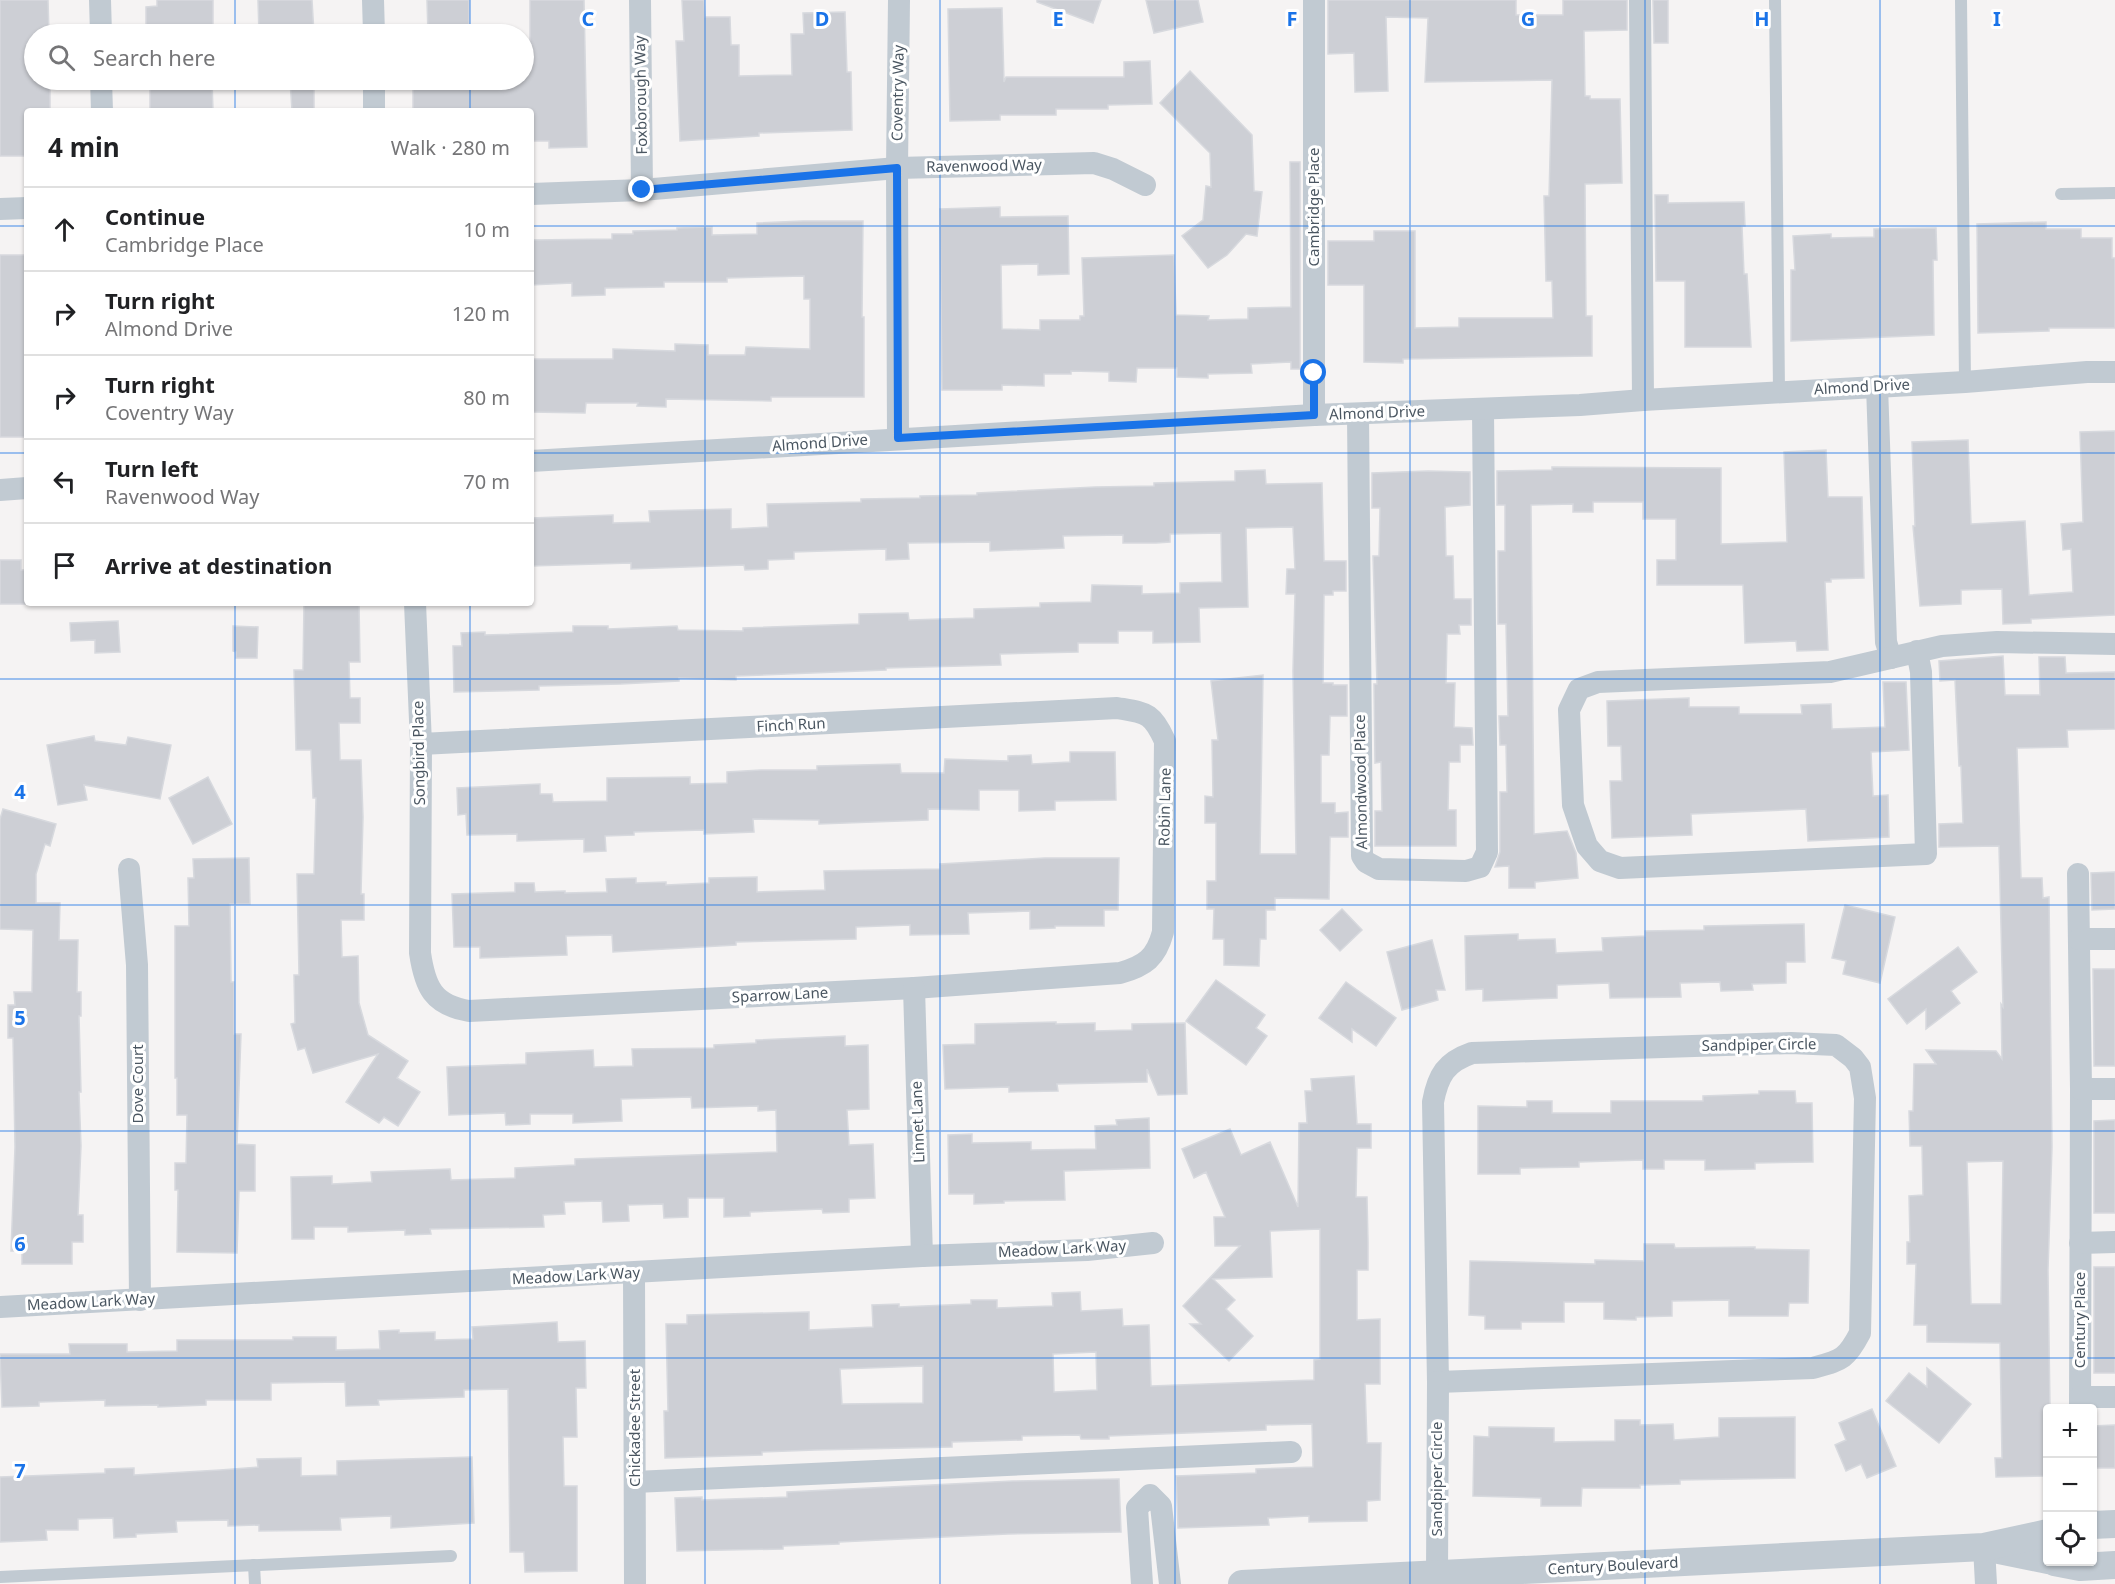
<!DOCTYPE html>
<html lang="en">
<head>
<meta charset="utf-8">
<style>
	body { margin:0; font-family:"Noto Sans",sans-serif; background:#f6f6f6; color:#202124 }
	.controls { position:absolute; right:18px; bottom:18px; display:grid; overflow:hidden; border-radius:6px; box-shadow:0 2px 4px #0004 }
	.controls button { width:54px; height:54px; display:grid; place-items:center; padding:0; border:0; border-bottom:2px solid #e0e0e0; background:#fff; color:#202124; font:30px sans-serif }
	.stop { position:absolute; width:18px; height:18px; margin:-14px; border:4px solid #1a73e8; border-radius:50%; background:#fff }
	.stop.end { background:#1a73e8; border-color:#fff; box-shadow:0 2px 6px #0008 }
	.list { margin:0; padding:0; list-style:none }
	h2 { display:flex; justify-content:space-between; align-items:center; height:78px; margin:0; padding:0 24px; font-size:26px }
	h2 small { font-size:20px; font-weight:400; color:#757577 }
	.list li { display:grid; grid-template-columns:39px 1fr auto; gap:18px; align-items:center; box-sizing:border-box; height:84px; padding:0 24px; border-top:2px solid #e0e0e0 }
	.list b { display:block; font-size:22px; white-space:nowrap }
	.list p { margin:0; font-size:20px; white-space:nowrap; color:#757577 }
	.list em { font-size:20px; font-style:normal; color:#757577 }
	.icon { flex:none; width:33px; height:33px; fill:none; stroke:currentColor; stroke-width:2; stroke-linecap:round; stroke-linejoin:round }
	.map { position:relative; flex:none; width:2115px; height:1584px; overflow:hidden }
	.search { position:absolute; background:#fff; box-shadow:0 2px 4px #0004; left:24px; top:24px; width:510px; height:66px; display:flex; align-items:center; gap:15px; box-sizing:border-box; padding:0 21px; border-radius:33px; color:#757577; font-size:22px }
	.panel { position:absolute; background:#fff; box-shadow:0 2px 4px #0004; left:24px; top:108px; width:510px; height:498px; border-radius:6px }
	.map>svg:first-child { display:block }
</style>
</head>
<body>
<div class="map">
<svg width="2115" height="1584" viewBox="0 0 2115 1584">
	<rect width="100%" height="100%" fill="#f5f3f3"/>
	<g fill="#cdcfd5" stroke="#d7d9de" stroke-width="1.5" fill-rule="evenodd">
		<path d="M0,0h48l1,34h-15v46h16v31h-23v45h-27z"/>
		<path d="M157,0h56v34h-67v-27l11,-1z"/>
		<path d="M258,0h54l2,34h-55z"/>
		<path d="M427,0h42v34h-41z"/>
		<path d="M530,0h54l3,147 -38,1v-7h-18v-30h-118v-31h111v-24h6z"/>
		<path d="M682,0h22l1,17h25l1,28h8v31l53,-1 -1,-41h13l-1,-21 42,-1 2,60h4l1,58 -93,3v3l-79,5 -4,-100h8z"/>
		<path d="M1037,0h64l-8,23 -56,-21z"/>
		<path d="M1146,0h52l5,22 -49,11z"/>
		<path d="M1328,0h188v15h47v-15h64v30l-43,1 1,65h5v3h30l2,84 -37,1 1,132h6v40l-189,3v4l-39,-1v-77h-36v-44h46v-10h41v97l44,-1v-9h94l-1,-37h-6l-2,-85h5l3,-116 -127,2 3,-64 -42,-1 2,74 -33,1 -1,-39 -26,1z"/>
		<path d="M1653,0h15v43h-14z"/>
		<path d="M1002,8l2,74 2,-5h118v-15l26,-1 2,43 -44,1v4h-52v6h-56v5l-50,1 -2,-112z"/>
		<path d="M1190,71l62,64 2,56 8,1 -5,44 -11,-2 -19,21 -19,13 -26,-32 21,-16 3,-34 5,1 -1,-34 -50,-50z"/>
		<path d="M150,80h62l1,31h-63z"/>
		<path d="M290,80h24v31h-22z"/>
		<path d="M1290,162h10v207h-9v-7l-40,2 1,9 -44,1v4l-31,-1v-9h-40l-1,14 -27,-1v-9l-38,-1v3h-27v12l-42,-1v5h-60l-2,-181 60,-2v10l68,-1 1,58 -31,1v-11l-37,1 1,64 38,1v-10h40v-4h4l-2,-58 92,-3 2,60 33,1 -1,4 40,-1v-11l43,-1z"/>
		<path d="M1655,195h13v8l76,-1 1,24h-3l2,48h3l4,73h-66v-66h-29z"/>
		<path d="M803,221h60l-1,96h2v80h-93v4l-105,-2v8l-29,-1 1,-3h-52l-1,10 -54,-1v-53h82v-10l62,2v-7l33,1v10h37l1,-8 64,2v-50h-6v-23l-77,2v4h-63v5l-59,1v7l-33,1v-13l-41,2v-45l81,-1v-5h21v-3l44,-1v-2l35,-1v8l45,-1v-11z"/>
		<path d="M2046,222v7h35v9h31v20h3v70h-66v3l-71,2 -1,-109z"/>
		<path d="M1936,228l1,32h-4l1,75 -143,6v-71h4l-2,-34 38,-2v4l43,-1v-8z"/>
		<rect x="0" y="255" width="27" height="182"/>
		<path d="M2115,431v184l-84,4v4l-28,1 -1,-35 -41,1v14l-41,2 -7,-80h2l-3,-84 56,-2 3,84 54,-3 4,74 44,-3 -2,-43 -8,1 -2,-26 22,-2 -3,-90z"/>
		<path d="M1826,450l2,47h34l2,81 -33,1v3h-6l3,68 -31,1 -1,-10 -51,2 -2,-58h-86v-25h19v-41h-33v-17h-50v10h-20v-8l-42,1 3,329 33,-3 9,22 2,25 -43,4v6h-26v-22l-14,1 5,-15v-60h7l-1,-47h-6l-1,-29h9l-2,-92h-8v-73h7v-46h-8v-34l55,-1v-3l169,1v76l66,-2 -3,-90z"/>
		<path d="M1265,470l1,14 56,-1 2,78h22v30h-13v4h-9l-1,88h10v2h14v31h-17l-1,39h-8v48h14v10l13,-1v25h-18l-1,62 -54,-1v12h-9v29h-6l-1,27 -35,-1v-26h-11l1,-30h-7v-28h9v-58h-11v-27l8,1 -1,-57h6l-7,-59 52,-6 -3,179h36l-3,-183 2,-77h-9l1,-25h8l-2,-42 -47,1 2,79 -49,1 1,34 -47,1v-12h-35v12h-40v9l-78,2 1,11 -115,3v2l-150,6v4l-57,-2v3l-58,3 -82,2v4l-85,2 -1,-46h9l-1,-13 24,-1v3l88,-3v-6h35v3l69,-3 1,4 65,1v-3l116,-4v-10l49,-1 1,7 65,-2v-9l66,-2v-4l51,-1 1,-17 50,1v8l38,-1v-10l42,-1 -1,-49 -51,1v8l-14,1h-33v-8l-60,1 1,12 -74,3v-9l-82,1 1,16 -23,1v-11l-92,3v7l-26,1v9l-23,1 -1,-5 -113,4v-6l-100,3v-48l82,-3v8l37,-1 -1,-11 82,-2v20l37,-2 -1,-23 94,-2v-3l59,-1v-2l57,-1v-2l118,-6 59,-1v-3l81,-2v-10z"/>
		<path d="M1428,471l42,1v33l-25,2 1,49h7l1,43h17v26h-12l1,9h-13l-1,49h9l-1,44 18,1 1,17h-13v17h-11l-1,48h8v36h-81v-35h7l-1,-49 -6,1 -1,-79h3l-4,-128h6l1,-48h-8v-35z"/>
		<path d="M0,560h21v10h6v34h-27z"/>
		<path d="M304,603h55l1,59h-11l1,36h10v25h-21l1,37h21l2,57 -2,77h3v26h-23l1,37 16,-1 1,47 9,32 40,26 -11,17 23,14 -22,34 -14,-9 -5,6 -33,-21 32,-48 -65,19 -8,-25 -7,2 -7,-26 4,-1 -1,-48h5l-2,-101h17l2,-76h-3l-2,-48h-15l-2,-80h9z"/>
		<path d="M118,621l2,31 -25,1v-13l-24,1 -1,-18z"/>
		<path d="M233,626l25,1 -1,31h-21v-6l-3,-1z"/>
		<path d="M2003,656l2,39h35l-1,-38h26l1,16 49,-1v57l-48,1 1,17 -51,1 4,130h21l1,20 6,-1 3,250 -4,123 2,138h-2v49h-4v19l-48,1 -1,-19h7l-2,-115 -73,-1v-17h-13l2,-61h-9v-22h3l-1,-46 14,-1 -1,-49h-12l-1,-35h4l1,-47h22l-10,-14 70,1 6,8 -1,-55 2,3 -4,-161 -60,1v-23l24,-1 -2,-57h-2l-4,-86 -15,1 -1,-20zM2003,1161l-2,143h-30l-4,-142z"/>
		<path d="M1883,682h23l3,68 -38,2 2,44 15,-1 1,42 -81,4 -2,-32 -115,5 1,21 -80,3 -2,-57h12l-1,-35h-13l-1,-45 82,-3v9h50v7h63l-1,-9 30,-1 1,25 53,-2z"/>
		<path d="M94,736l1,5 31,4 2,-8 43,8 -11,54 -76,-14 3,15 -29,5 -11,-60z"/>
		<path d="M1070,752h45l1,48 -61,1v9l-36,1v-21h-40v20l-51,-1v11l-109,4v-4l-66,-1 1,13 -50,2v-4l-70,2v3l-29,1 1,15 -22,1v-13l-67,2v-7l-50,1 -1,-21 -8,1 -1,-27 83,-4v10h12l1,8 54,-1v-23l83,-1v7l37,-1v-11l34,-2h56v-4l83,-2 1,9h43l1,-14 63,2v-5l23,-1 1,9 38,-2z"/>
		<path d="M208,777l24,47 -39,20 -24,-46z"/>
		<path d="M3,809l53,15 -6,22 -5,-2 -9,30v29h24l-1,37h19l-1,52h4v24h-2l2,76h-2l2,54 -3,69h5v27h-11v22h-50v-13h-11l4,-104 -2,-109h-5v-33h7l-1,-13h18l1,-62 -33,-1v-110z"/>
		<path d="M249,858l1,46h-20l1,78h3v52h7l-4,110 18,1v46h-16l-2,62 -60,-1 1,-62h-3v-27h11l1,-48h-10v-37h-2v-152h14l-1,-48h6l-1,-19z"/>
		<path d="M1045,858h74l-1,52h-14v16h-49v2l-25,1v-18l-62,2 1,21 -59,1v-10l-54,2v12l-120,3v3l-123,7 -1,-17 -46,1 1,19 -87,3v-11h-26l-2,-53 63,-2v-9h19l1,9 30,-1v2l42,-1 -1,-13 30,-1v5l30,-1v3l43,-2v-5l48,-1v15l68,-2 -1,-19 116,-2v-5z"/>
		<path d="M2115,872v37l-23,1 -1,-37z"/>
		<path d="M1845,905l50,12 -15,66 -37,-9 3,-13 -14,-3z"/>
		<path d="M1342,909l20,21 -22,21 -20,-21z"/>
		<path d="M1804,924l1,38h-19v21l-34,1 1,6 -32,1 -1,-9 -40,1 1,14 -71,1 -1,-15 -52,2v13l-74,3v-12l-17,1 -1,-54 53,-2v6l37,-1 1,14 47,-2 -1,-13 43,-2v-5l59,-1v-4z"/>
		<path d="M1432,940l13,50h-9l2,10 -36,10 -15,-58z"/>
		<path d="M1958,947l19,25 -26,19 9,12 -34,26v-20l-19,15 -19,-25z"/>
		<path d="M2093,969h22v97h-21z"/>
		<path d="M1216,980l49,35 -9,13 11,8 -21,29 -60,-44z"/>
		<path d="M1346,982l50,36 -20,28 -24,-17v13l-33,-24z"/>
		<path d="M1056,1022v2l39,-1v8l37,-1v-6l53,-1 2,71 -29,1 -11,-26v13l-90,2 1,7 -49,1v-5l-64,2 -2,-44 32,-1v-20z"/>
		<path d="M845,1036v10l23,-1 1,64 -22,1 2,35 24,-1 2,54 -26,1v13l-26,1 -1,-4 -72,3v4l-26,1v-19h-36v19l-24,1 -1,-14 -35,1 1,16 -26,1 -1,-21 -38,1 1,12 -22,1 1,12 -114,2 1,5 -26,1v-5l-57,2v-5h-34v12h-22l-1,-62 41,-1v8l40,-2 -1,-10 79,-3 1,11 64,-2v-10l60,-3v-6l202,-7 -1,-42 -18,1v-5l-66,2 -1,-11 -70,2 1,22 -49,2v-9h-43v10l-24,1 -1,-12 -56,2 -2,-48 79,-3v-11l67,-3 1,17 39,-1 -1,-17 82,-1v-3l42,-2v-3z"/>
		<path d="M1354,1076l3,48h14v24h-14l-1,49h11l1,45v28h-11v50l23,-1v65h-15l2,59h14l-1,57 -13,1v20l-58,1v-6l-41,2 1,7 -91,3 -2,-52 80,-3v-4l57,-2 -1,-43 -46,1v5l-157,6v3h-28l-1,-4 -58,1v4l-70,2v5l-137,3 -53,2v3l-97,3 -1,-47h4l-2,-87h21v-9l122,-3v18l64,-3 -1,-22 27,-1v3l72,-3v-4h26v8l56,-2 -1,-13 28,-1 1,19 41,-2 1,17 26,-1 2,61 163,-6v-20l6,-1v-130l-50,2 2,46 -59,2 22,21 -9,9 27,27 -24,25 -39,-37h11l-18,-18 57,-60h-25l-1,-29h11l-19,-45 -12,6 -12,-29 48,-20 11,26 29,-13 28,65 1,-84h8l-2,-32h7l-1,-12zM1096,1352l1,38 -43,2 -1,-38zM923,1366v37l-81,1 -2,-35z"/>
		<path d="M1759,1091h36l1,12h16l1,59 -58,1v6l-50,1v-10h-41v9h-21v-9l-64,2v5l-59,1v6h-42v-68l49,1v-6h25v12h59v-12h92v-5l56,-2z"/>
		<path d="M1149,1118l1,50 -86,3 1,29 -61,1v2l-30,1v-10h-25l-1,-59 24,-1v9l59,-1v8l65,-1 -1,-23 22,-1 -1,-5z"/>
		<path d="M2115,1120v93h-21v-92z"/>
		<path d="M1644,1244h30l1,4 80,-1v2l54,1 -1,53h-19l-1,13h-59v-16l-57,1v15l-36,1v3l-32,-1v-17h-40v20h-43v7h-36v-13l-16,-1 1,-54 125,3v-4l49,1z"/>
		<rect x="2094" y="1267" width="21" height="106"/>
		<path d="M557,1322l1,20 27,-1 1,47h-10l1,49h-14l1,49h13v85l-52,1 -1,-20h-14l-2,-163 -44,1v7l-86,3 1,5 -33,1 -1,-24 -74,1v17h-65v5l-48,2v-2l-53,1v-6l-66,2v4l-37,1 -2,-53h70l-1,-10h58v8l50,-1v-11h116v-3h43v13l44,-1 -1,-18 20,-1v3l36,-1v8l38,-1 -1,-12z"/>
		<path d="M1927,1368l44,36 -32,39 -53,-42 23,-28 18,14z"/>
		<path d="M1872,1409l24,57 -29,12 -6,-14 -15,7 -11,-26 11,-5 -7,-17z"/>
		<path d="M1795,1417v61l-115,2v4l-40,1v3h-58l-1,18h-40v-8l-68,-2 1,-60 15,1v-10l65,1v14l61,-1v-21h25v5l33,-1 1,16 45,-3v-19z"/>
		<path d="M2115,1425v43h-23v-42z"/>
		<path d="M472,1457l2,66 -83,5v-12l-51,2 1,12 -82,1v-6l-31,1v-6l-52,1 1,11 -41,2v3l-22,1 -1,-20 -35,1v11h-32l1,10 -47,2v-65l105,-4v-4l29,-1v7l86,-5 38,-3 -1,-8 44,-1v18l36,-1v-14z"/>
		<path d="M1119,1479l2,53 -113,2 -169,8v2l-56,2v3l-106,2 -2,-53 27,-1v3l85,-3v-5l226,-11z"/>
	</g>
	<g fill="none" stroke-linecap="round" stroke-linejoin="round">
		<g stroke="#c1cad2" stroke-width="12">
			<path d="M1775,0l4,392"/>
			<path d="M1961,0l4,382"/>
			<path d="M2061,194l54,-1"/>
			<path d="M254,1565l1,19"/>
			<path d="M0,1577l451,-21"/>
		</g>
		<g stroke="#c1cad2" stroke-width="22">
			<path d="M100,0l1,34"/>
			<path d="M373,0l1,34"/>
			<path d="M640,0l2,190"/>
			<path d="M1314,0v415"/>
			<path d="M1640,0l3,400"/>
			<path d="M101,80l1,31"/>
			<path d="M374,80v31"/>
			<path d="M531,194l111,-4 255,-22 197,-5 19,6 32,16"/>
			<path d="M0,209l27,-1"/>
			<path d="M1877,386l9,256 5,16"/>
			<path d="M1358,414l4,442 4,6 13,7 87,2 14,-4 7,-15 -4,-442"/>
			<path d="M898,438l-1,-270 2,-168"/>
			<path d="M531,461l783,-46 266,-10 63,-5 322,-18 122,-10h28"/>
			<path d="M0,490l27,-2"/>
			<path d="M415,603l6,141 -1,209c5,34 13,52 49,58l445,-23 206,-15c25,-7 36,-15 43,-41l2,-191c-13,-29 -19,-28 -48,-33l-696,36"/>
			<path d="M1917,651l4,21 5,182 -306,14 -20,-7 -13,-15 -14,-41 -4,-95 10,-21 19,-7 232,-10 112,-26 55,-4 118,2"/>
			<path d="M129,869l8,96 3,335"/>
			<path d="M2078,874l3,215 -1,319"/>
			<path d="M2079,939h36"/>
			<path d="M914,988l8,268"/>
			<path d="M1791,1043l45,2 17,13 7,9 5,31 -5,235c-14,27 -19,27 -47,35l-375,14 -5,-280c5,-27 13,-40 39,-49z"/>
			<path d="M2081,1089h34"/>
			<path d="M2080,1243l35,-1"/>
			<path d="M634,1273l1,311"/>
			<path d="M0,1307l922,-51 165,-6 66,-7"/>
			<path d="M2080,1397h35"/>
			<path d="M635,1482l656,-30"/>
			<path d="M1984,1547l2,37"/>
			<path d="M1437,1575l1,-193"/>
			<path d="M1142,1584l-5,-76 13,-13 11,11 9,78"/>
		</g>
		<g stroke="#c1cad2" stroke-width="28">
			<path d="M2092,1525l23,-1"/>
			<path d="M1994,1549l54,11"/>
			<path d="M2054,1562l26,5 35,-2"/>
			<path d="M1242,1584l742,-37 64,-14"/>
		</g>
	</g>
	<g fill="none" stroke-linecap="round" stroke-linejoin="round">
		<path stroke="#1a73e8" stroke-width="8" d="M642,190l255,-22 1,270 416,-23v-42"/>
	</g>
	<path fill="none" stroke="#1a73e8" stroke-width="1.5" stroke-opacity="0.55" d="M235,0v34M470,0v34M705,0v1584M940,0v1584M1175,0v1584M1410,0v1584M1645,0v1584M1880,0v1584M235,80v31M470,80v31M0,226h27M531,226h1584M0,453h27M531,453h1584M235,603v981M470,603v981M0,679h2115M0,905h2115M0,1131h2115M0,1358h2115"/>
	<g text-anchor="middle" stroke-width="6" stroke-linejoin="round" paint-order="stroke">
		<g font-size="15" fill="#4a5661" stroke="#fff">
			<text transform="translate(898 93) rotate(-89)" y="5">Coventry Way</text>
			<text transform="translate(641 95) rotate(-91)" y="5">Foxborough Way</text>
			<text transform="translate(984 166) rotate(-1)" y="5">Ravenwood Way</text>
			<text transform="translate(1314 207) rotate(-90)" y="5">Cambridge Place</text>
			<text transform="translate(1862 387) rotate(-3)" y="5">Almond Drive</text>
			<text transform="translate(1377 413) rotate(-2)" y="5">Almond Drive</text>
			<text transform="translate(820 443) rotate(-4)" y="5">Almond Drive</text>
			<text transform="translate(791 725) rotate(-3)" y="5">Finch Run</text>
			<text transform="translate(419 753) rotate(-91)" y="5">Songbird Place</text>
			<text transform="translate(1361 782) rotate(-91)" y="5">Almondwood Place</text>
			<text transform="translate(1165 807) rotate(-89)" y="5">Robin Lane</text>
			<text transform="translate(780 995) rotate(-3)" y="5">Sparrow Lane</text>
			<text transform="translate(1759 1045) rotate(-1)" y="5">Sandpiper Circle</text>
			<text transform="translate(138 1084) rotate(-90)" y="5">Dove Court</text>
			<text transform="translate(918 1122) rotate(-92)" y="5">Linnet Lane</text>
			<text transform="translate(1062 1249) rotate(-3)" y="5">Meadow Lark Way</text>
			<text transform="translate(576 1276) rotate(-3)" y="5">Meadow Lark Way</text>
			<text transform="translate(91 1302) rotate(-3)" y="5">Meadow Lark Way</text>
			<text transform="translate(2080 1320) rotate(-90)" y="5">Century Place</text>
			<text transform="translate(635 1428) rotate(-90)" y="5">Chickadee Street</text>
			<text transform="translate(1437 1479) rotate(-90)" y="5">Sandpiper Circle</text>
			<text transform="translate(1613 1566) rotate(-3)" y="5">Century Boulevard</text>
		</g>
	</g>
	<g font-size="20" text-anchor="middle" font-weight="bold" fill="#1a73e8" stroke="#fff" stroke-width="6" stroke-linejoin="round" paint-order="stroke">
		<text x="588" y="26">C</text>
		<text x="822" y="26">D</text>
		<text x="1058" y="26">E</text>
		<text x="1292" y="26">F</text>
		<text x="1528" y="26">G</text>
		<text x="1762" y="26">H</text>
		<text x="1997" y="26">I</text>
		<text x="20" y="799">4</text>
		<text x="20" y="1025">5</text>
		<text x="20" y="1251">6</text>
		<text x="20" y="1478">7</text>
	</g>
</svg>
<div class="controls">
<button>+</button>
<button>−</button>
<button><svg class="icon" aria-label="locate" viewBox="0 0 24 24"><circle cx="12" cy="12" r="6"/><path d="M12 2v4M12 18v4M2 12h4M18 12h4"/></svg></button>
</div>
<div class="stop" style="left:1314px;top:373px"></div>
<div class="stop end" style="left:642px;top:190px"></div>
<div class="search"><svg class="icon" aria-label="search" viewBox="0 0 24 24"><circle cx="10" cy="10" r="6"/><path d="M15 15l6 6"/></svg>Search here</div>
<section class="panel">
<h2>4 min<small>Walk · 280 m</small></h2>
<ul class="list">
<li><svg class="icon" aria-label="ahead" viewBox="0 0 24 24"><path d="M12 20V5M6 11l6-6 6 6"/></svg><div><b>Continue</b><p>Cambridge Place</p></div><em>10 m</em></li>
<li><svg class="icon" aria-label="right" viewBox="0 0 24 24"><path d="M7 20v-9h11M14 6l5 5-5 5"/></svg><div><b>Turn right</b><p>Almond Drive</p></div><em>120 m</em></li>
<li><svg class="icon" aria-label="right" viewBox="0 0 24 24"><path d="M7 20v-9h11M14 6l5 5-5 5"/></svg><div><b>Turn right</b><p>Coventry Way</p></div><em>80 m</em></li>
<li><svg class="icon" aria-label="left" viewBox="0 0 24 24"><path d="M17 20v-9H6M10 6l-5 5 5 5"/></svg><div><b>Turn left</b><p>Ravenwood Way</p></div><em>70 m</em></li>
<li><svg class="icon" aria-label="arrive" viewBox="0 0 24 24"><path d="M6 21V4h12l-3 4 3 4H6"/></svg><div><b>Arrive at destination</b></div></li>
</ul>
</section>
</div>
</body>
</html>
